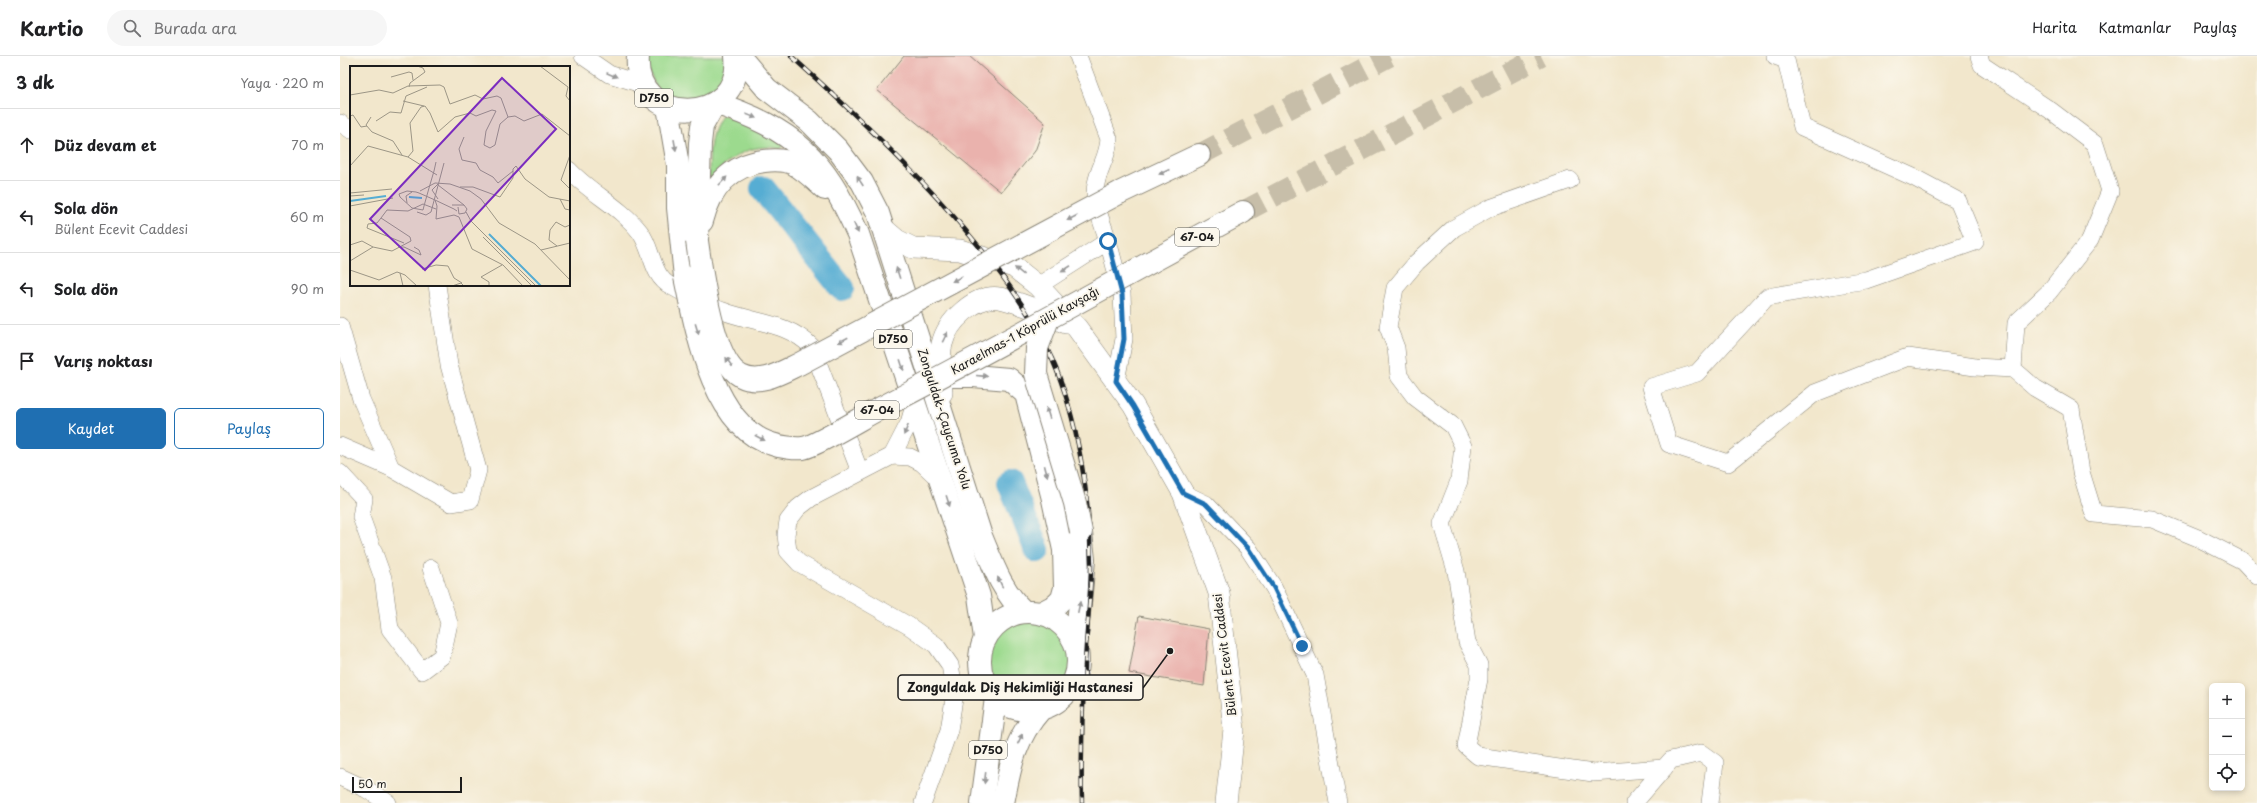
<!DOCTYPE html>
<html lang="tr">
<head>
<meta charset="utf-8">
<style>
	body { margin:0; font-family:"Playpen Sans",sans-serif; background:#f6f6f6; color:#202124 }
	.controls { position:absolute; right:12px; bottom:12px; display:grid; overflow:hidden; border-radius:6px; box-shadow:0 2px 6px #0003 }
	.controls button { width:36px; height:36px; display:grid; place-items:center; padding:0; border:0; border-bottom:1px solid #e0e0e0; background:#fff; color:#202124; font:20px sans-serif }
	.scale { position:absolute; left:12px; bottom:10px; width:110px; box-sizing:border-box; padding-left:4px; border:2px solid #1c1c1c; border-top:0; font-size:11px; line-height:14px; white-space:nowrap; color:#1c1c1c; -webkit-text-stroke:3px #fbf7ec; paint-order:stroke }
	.stop { position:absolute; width:12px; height:12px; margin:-9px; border:3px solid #1f6fb2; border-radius:50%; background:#fff }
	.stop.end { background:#1f6fb2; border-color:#fff; box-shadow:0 1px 4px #0008 }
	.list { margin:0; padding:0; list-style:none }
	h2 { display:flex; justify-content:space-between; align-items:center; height:52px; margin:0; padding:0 16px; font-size:17px }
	h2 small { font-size:13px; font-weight:400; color:#757577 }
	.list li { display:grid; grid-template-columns:26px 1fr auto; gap:12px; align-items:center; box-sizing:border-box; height:72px; padding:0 16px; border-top:1px solid #e0e0e0 }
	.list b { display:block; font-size:15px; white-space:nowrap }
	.list p { margin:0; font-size:13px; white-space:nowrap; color:#757577 }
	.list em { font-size:13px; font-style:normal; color:#757577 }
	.actions { display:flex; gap:8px; padding:12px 16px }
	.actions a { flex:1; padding:9px 0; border:1px solid #1f6fb2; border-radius:6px; text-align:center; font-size:14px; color:#1f6fb2 }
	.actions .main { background:#1f6fb2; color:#fff }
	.icon { flex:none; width:22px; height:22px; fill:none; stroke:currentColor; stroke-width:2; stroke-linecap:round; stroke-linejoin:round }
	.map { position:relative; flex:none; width:1917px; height:747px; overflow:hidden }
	header { display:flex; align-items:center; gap:24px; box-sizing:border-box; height:56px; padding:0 20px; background:#fff; border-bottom:1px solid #e0e0e0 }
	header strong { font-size:19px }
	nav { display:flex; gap:22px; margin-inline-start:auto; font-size:14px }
	.search { width:280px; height:36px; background:#f6f6f6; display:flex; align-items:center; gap:10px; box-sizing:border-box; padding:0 14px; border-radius:22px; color:#757577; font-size:15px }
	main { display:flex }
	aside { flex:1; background:#fff }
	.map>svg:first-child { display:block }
</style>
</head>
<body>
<header>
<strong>Kartio</strong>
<div class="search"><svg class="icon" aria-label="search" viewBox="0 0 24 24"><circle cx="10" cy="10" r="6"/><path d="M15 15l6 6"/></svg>Burada ara</div>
<nav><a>Harita</a><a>Katmanlar</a><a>Paylaş</a></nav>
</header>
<main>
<aside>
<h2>3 dk<small>Yaya · 220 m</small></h2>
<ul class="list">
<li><svg class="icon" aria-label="ahead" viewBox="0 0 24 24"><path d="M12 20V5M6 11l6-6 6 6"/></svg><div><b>Düz devam et</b></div><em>70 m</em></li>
<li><svg class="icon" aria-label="left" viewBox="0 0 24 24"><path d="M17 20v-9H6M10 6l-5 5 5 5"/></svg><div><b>Sola dön</b><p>Bülent Ecevit Caddesi</p></div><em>60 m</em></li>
<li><svg class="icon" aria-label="left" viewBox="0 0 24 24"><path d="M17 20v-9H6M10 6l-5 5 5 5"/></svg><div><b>Sola dön</b></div><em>90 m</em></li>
<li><svg class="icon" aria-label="arrive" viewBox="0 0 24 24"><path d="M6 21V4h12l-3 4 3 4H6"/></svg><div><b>Varış noktası</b></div></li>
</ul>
<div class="actions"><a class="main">Kaydet</a><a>Paylaş</a></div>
</aside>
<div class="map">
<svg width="1917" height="747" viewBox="0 0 1917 747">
	<rect width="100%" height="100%" fill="#fbf7ec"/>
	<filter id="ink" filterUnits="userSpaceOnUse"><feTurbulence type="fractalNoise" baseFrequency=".025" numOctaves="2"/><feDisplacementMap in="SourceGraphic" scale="8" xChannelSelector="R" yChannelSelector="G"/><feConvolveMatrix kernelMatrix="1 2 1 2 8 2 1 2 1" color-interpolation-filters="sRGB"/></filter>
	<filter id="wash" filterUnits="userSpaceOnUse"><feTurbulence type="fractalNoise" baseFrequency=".012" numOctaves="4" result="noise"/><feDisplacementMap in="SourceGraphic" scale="16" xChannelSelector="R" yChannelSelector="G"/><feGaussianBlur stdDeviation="0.9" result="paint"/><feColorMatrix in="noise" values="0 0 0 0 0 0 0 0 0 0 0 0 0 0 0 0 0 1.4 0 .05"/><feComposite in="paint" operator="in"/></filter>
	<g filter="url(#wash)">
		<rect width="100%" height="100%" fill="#f2e7cc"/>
		<g fill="#9cda8e" stroke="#5c7b55">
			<path d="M302,0h91l-1,13 -24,34 -46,-3z"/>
			<path d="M383,59l61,29 -3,5c-33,-7 -50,9 -72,31 1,-23 -2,-47 14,-65z"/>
			<circle cx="688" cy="605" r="46"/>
		</g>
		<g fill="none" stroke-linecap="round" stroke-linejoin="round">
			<g stroke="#56add3" stroke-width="26">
				<path d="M423,133l79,99"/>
				<path d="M670,427l27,67"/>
			</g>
		</g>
		<g id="blocks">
			<g fill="#eab2ad">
				<path d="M564,0h65l76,67 -10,28 -34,41 -124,-102z"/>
				<path d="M799,560l70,13 -5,57 -75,-13z"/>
			</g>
		</g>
	</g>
	<g filter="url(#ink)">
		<use href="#blocks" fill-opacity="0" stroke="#878274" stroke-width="1"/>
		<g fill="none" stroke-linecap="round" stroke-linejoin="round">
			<g stroke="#c7bea9" stroke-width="22" stroke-dasharray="22 11" stroke-linecap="butt">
				<path d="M859,99l190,-99"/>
				<path d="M903,156l298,-156"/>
			</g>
			<g stroke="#878274" stroke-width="18">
				<g id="minor">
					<path d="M243,0l26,18 35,11"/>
					<path d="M738,0l31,83c-1,18 -10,28 -13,45 -4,19 7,39 12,57"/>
					<path d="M1435,0l11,4 16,67 111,50 45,24 17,41 -109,38 -99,17 -70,76 -46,14 18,57 59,19 87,-70 93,-36 67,10 38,2"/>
					<path d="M1639,0l3,9 68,45 45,34 15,47 -20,49 -41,52 -33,31 -3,46 22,19 36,21 10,63 13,42 58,5 46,19 45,23 14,15"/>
					<path d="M0,67l11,7"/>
					<path d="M229,114c21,23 52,37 71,62 13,17 11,44 31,54 16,9 35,19 52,25 31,12 65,11 89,36l48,125"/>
					<path d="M1230,124l-80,28 -36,20 -37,34 -22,26 -7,39 8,21 3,28 16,21 38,29 10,20 -4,35 -17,43 14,47 11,71 12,23v14l-13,67 12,10 115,17 71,-5"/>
					<path d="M698,230l70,-45 14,53 2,45 -8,42"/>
					<path d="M0,270l21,73 30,69"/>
					<path d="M0,390l51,22 60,35 19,-3 8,-30 -29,-105 -12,-80"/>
					<path d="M552,400l17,-33 6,-21"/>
					<path d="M0,417l24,26 -3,18 22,61 7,51 32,42 20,-15 7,-33 -18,-55"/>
					<path d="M843,437l23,11 42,44 26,40 41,87 23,128"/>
					<path d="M0,721l26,12 22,14"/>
					<path d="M583,747l26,-73 6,-37 -5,-28 -14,-20 -27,-19 -110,-63 -11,-12 -2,-16 2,-14 10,-13 13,-10 81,-42 18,1 12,6 18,17"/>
					<path d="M1294,747l37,-43 30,-7 14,10 -5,40"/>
				</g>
			</g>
			<g stroke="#878274" stroke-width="22">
				<g id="major">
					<path d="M543,172l14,12 16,8 47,2 54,17 24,19 39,42 56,77 50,88 36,100 15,137 -8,73"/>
					<path d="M602,337c-1,-16 -4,-34 0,-49 5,-22 33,-50 58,-46 22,5 45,15 66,25"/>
				</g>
			</g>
			<g stroke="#878274" stroke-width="24">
				<g id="highway">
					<path d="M298,0c-6,72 106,71 98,0"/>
					<path d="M399,0l28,33 42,32 29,29 24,32 16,31 103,323c12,29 20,54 43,76"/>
					<path d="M328,51l10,58v43l7,69"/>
					<path d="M779,137l80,-38"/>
					<path d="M362,165c8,-32 28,-56 62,-60 9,-1 22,-1 30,3 12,7 22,17 31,25"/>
					<path d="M357,185l3,-98 2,-17 13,-23c79,26 109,55 143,131l121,362 6,42"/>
					<path d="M811,206l92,-50"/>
					<path d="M603,320h30l36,3 17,15 26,101 12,55 1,38 -3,11 -6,6 -15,8"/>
					<circle cx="689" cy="605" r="49"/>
					<path d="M736,589l8,-85 -3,-28"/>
					<path d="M642,747l14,-105"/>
					<path d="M663,747c7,-37 12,-65 38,-94"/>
				</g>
			</g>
			<use href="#minor" stroke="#fff" stroke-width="17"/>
			<use href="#major" stroke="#fff" stroke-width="21"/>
			<use href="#highway" stroke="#fff" stroke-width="22"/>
			<g stroke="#1c1c1c" stroke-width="4.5">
				<path id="rail" d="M451,0c58,52 113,104 164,162 38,44 73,88 97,141 26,59 38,140 39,205 0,34 -5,68 -6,102 -3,46 -4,91 -3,137"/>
			</g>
			<use href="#rail" stroke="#fbf7ec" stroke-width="3" stroke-dasharray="9" stroke-linecap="butt"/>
			<g stroke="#878274" stroke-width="24" stroke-linecap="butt">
				<g id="highway-bridge">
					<path d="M357,185c4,29 16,121 44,135 19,10 41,-4 58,-12l320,-171"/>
					<path d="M345,221c11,52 28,150 87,167 8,3 23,5 31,4 10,-1 57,-29 70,-36 93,-48 185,-99 278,-150"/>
					<path d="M708,263l-11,29 -1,26 39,129 6,29"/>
				</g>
			</g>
			<use href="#highway-bridge" stroke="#fff" stroke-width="22"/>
		</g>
		<defs><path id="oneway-solid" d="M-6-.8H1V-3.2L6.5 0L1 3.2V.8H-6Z"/></defs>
		<g fill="#999">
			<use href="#oneway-solid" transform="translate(272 19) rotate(23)"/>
			<use href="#oneway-solid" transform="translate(411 60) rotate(22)"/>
			<use href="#oneway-solid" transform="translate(335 89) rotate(80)"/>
			<use href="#oneway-solid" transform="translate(824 116) rotate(155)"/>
			<use href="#oneway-solid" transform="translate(383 125) rotate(-46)"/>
			<use href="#oneway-solid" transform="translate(520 125) rotate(-123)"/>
			<use href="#oneway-solid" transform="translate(732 162) rotate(152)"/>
			<use href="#oneway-solid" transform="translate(516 172) rotate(66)"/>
			<use href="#oneway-solid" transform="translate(726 213) rotate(147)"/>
			<use href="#oneway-solid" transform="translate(679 215) rotate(-141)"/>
			<use href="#oneway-solid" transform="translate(558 217) rotate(-108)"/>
			<use href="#oneway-solid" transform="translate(617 223) rotate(152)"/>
			<use href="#oneway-solid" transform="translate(357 273) rotate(73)"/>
			<use href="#oneway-solid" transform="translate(605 281) rotate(-63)"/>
			<use href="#oneway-solid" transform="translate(503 284) rotate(152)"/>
			<use href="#oneway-solid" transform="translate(389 306) rotate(-125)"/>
			<use href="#oneway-solid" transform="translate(562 309) rotate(72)"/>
			<use href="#oneway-solid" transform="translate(642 320) rotate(5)"/>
			<use href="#oneway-solid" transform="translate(708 357) rotate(-107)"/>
			<use href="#oneway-solid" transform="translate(566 374) rotate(114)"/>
			<use href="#oneway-solid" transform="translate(420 382) rotate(28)"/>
			<use href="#oneway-solid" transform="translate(706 415) rotate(75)"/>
			<use href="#oneway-solid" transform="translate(608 445) rotate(72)"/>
			<use href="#oneway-solid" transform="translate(660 526) rotate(-116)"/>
			<use href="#oneway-solid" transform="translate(739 551) rotate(-78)"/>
			<use href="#oneway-solid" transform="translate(680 683) rotate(-65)"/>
			<use href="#oneway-solid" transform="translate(645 722) rotate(97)"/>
		</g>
	</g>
	<g fill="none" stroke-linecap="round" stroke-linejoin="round" filter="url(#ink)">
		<path stroke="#1f6fb2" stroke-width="5" d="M768,185l14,53 2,45 -8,42 17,25 50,87 23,11 42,44 26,40 28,58"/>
	</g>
	<g text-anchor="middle" stroke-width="4" stroke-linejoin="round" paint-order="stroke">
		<g fill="#fbf7ec" stroke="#5f5e5a" stroke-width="1">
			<rect x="295" y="33" width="38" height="18" rx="3"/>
			<rect x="835" y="172" width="44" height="18" rx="3"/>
			<rect x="534" y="274" width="38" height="18" rx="3"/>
			<rect x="515" y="345" width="44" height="18" rx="3"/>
			<rect x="629" y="685" width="38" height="18" rx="3"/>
		</g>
		<g font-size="11" font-weight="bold" fill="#1c1c1c">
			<text x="314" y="46">D750</text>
			<text x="857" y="185">67-04</text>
			<text x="553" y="287">D750</text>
			<text x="537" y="358">67-04</text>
			<text x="648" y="698">D750</text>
		</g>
		<g font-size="12" fill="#1c1c1c" stroke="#fbf7ec">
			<text transform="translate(685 275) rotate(-29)" y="4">Karaelmas-1 Köprülü Kavşağı</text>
			<text transform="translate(604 363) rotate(72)" y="4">Zonguldak-Çaycuma Yolu</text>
			<text transform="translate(885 599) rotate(-97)" y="4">Bülent Ecevit Caddesi</text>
		</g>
	</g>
	<g transform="translate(10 10)">
		<rect width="220" height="220" fill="#f2e7cc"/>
		<path fill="none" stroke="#56add3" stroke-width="2" d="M59,131l13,1M0,135l36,-5M139,168l52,52"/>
		<path fill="none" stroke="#9c9686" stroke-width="1" d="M190,0l28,21 -2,9 4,5M41,11l18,-5 3,1 1,7M59,21l1,-4 15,-11 -2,-4 -6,-2M0,29l29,-5 14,3 15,-7 32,-1 4,2 6,17 25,-9 8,4 14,-3 4,2 7,19 7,-1 9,5 18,-7 28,22M53,35l21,5M0,50l3,-1 8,12 6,-1M21,51l-5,8 6,7 21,9 9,14M26,55l14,-9 11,1 5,-17 21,-9M114,71l-5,12 3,11 14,3 4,7 13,7 5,6 15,-12M220,89l-9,25 9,9M58,91l5,-6 -3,-28 11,-16 4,-1 5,7 8,19 17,-15 15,-4 6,3 16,-6 4,1 -10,20 -2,14 6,3 5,-3 5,-21 8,-7M86,96l-2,9 -5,17 -5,18 -1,4 -11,-2 -12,-11 -1,-3 8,-3 9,1 3,1 16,7 19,9 3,2M0,100l18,-20 40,11 29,18M88,119l26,20M110,121h13l27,10 13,-19v-9l3,-3 9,13 24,18 21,4M70,125l15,-8 15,1 20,7 11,8 18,24 36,21 35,36M0,127l42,-4M0,130l14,-1M88,133l-6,-9 6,-6M210,133l5,10 5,1M85,134l2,6 -1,13 18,-4 5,2 13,32 31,16 20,21M57,137l-1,-7 6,-4M102,139h12l3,4 -2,4 -6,1 -1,-7M0,140l43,-8M67,146l9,3 5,-3 13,-49M116,146l5,9 65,65M31,152l-4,5 -9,1 -1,4 37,15M133,171l49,49M0,179l12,-4 11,6M207,180l-8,-6 1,-10 6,-8 9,5 5,-2M48,181h6l17,8 -2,-5 -5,-3M191,184l29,-7M0,195l23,-14 19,4 19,-10 -1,-4 -29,-19 6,-8 21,1 15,-7 13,5M72,203l14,-4 12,1 6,12 8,5M0,204l29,10 18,-8 3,1 3,13M50,207l5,2 12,11M102,220l9,-3 3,3M139,220v-4l-8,-5 21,-12"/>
		<path fill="#7b2cbf" fill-opacity="0.15" stroke="#7b2cbf" stroke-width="2" d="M152,12l54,51 -131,141 -55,-51z"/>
		<rect width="220" height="220" fill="none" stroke="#1c1c1c" stroke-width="2"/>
	</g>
	<path fill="none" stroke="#1c1c1c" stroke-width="1.5" d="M830 595L803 632"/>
	<circle fill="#1c1c1c" stroke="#fbf7ec" stroke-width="1.5" cx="830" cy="595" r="4"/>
	<rect fill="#fbf7ec" stroke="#1c1c1c" stroke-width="1.5" x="558" y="619" width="245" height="25" rx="4"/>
	<g font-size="13" text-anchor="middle" font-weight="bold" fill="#1c1c1c">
		<text x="680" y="636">Zonguldak Diş Hekimliği Hastanesi</text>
	</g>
</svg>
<div class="controls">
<button>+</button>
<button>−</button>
<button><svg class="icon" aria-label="locate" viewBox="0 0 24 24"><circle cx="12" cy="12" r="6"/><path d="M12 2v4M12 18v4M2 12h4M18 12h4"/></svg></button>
</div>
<div class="scale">50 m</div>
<div class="stop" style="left:768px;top:185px"></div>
<div class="stop end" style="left:962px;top:590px"></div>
</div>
</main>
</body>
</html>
